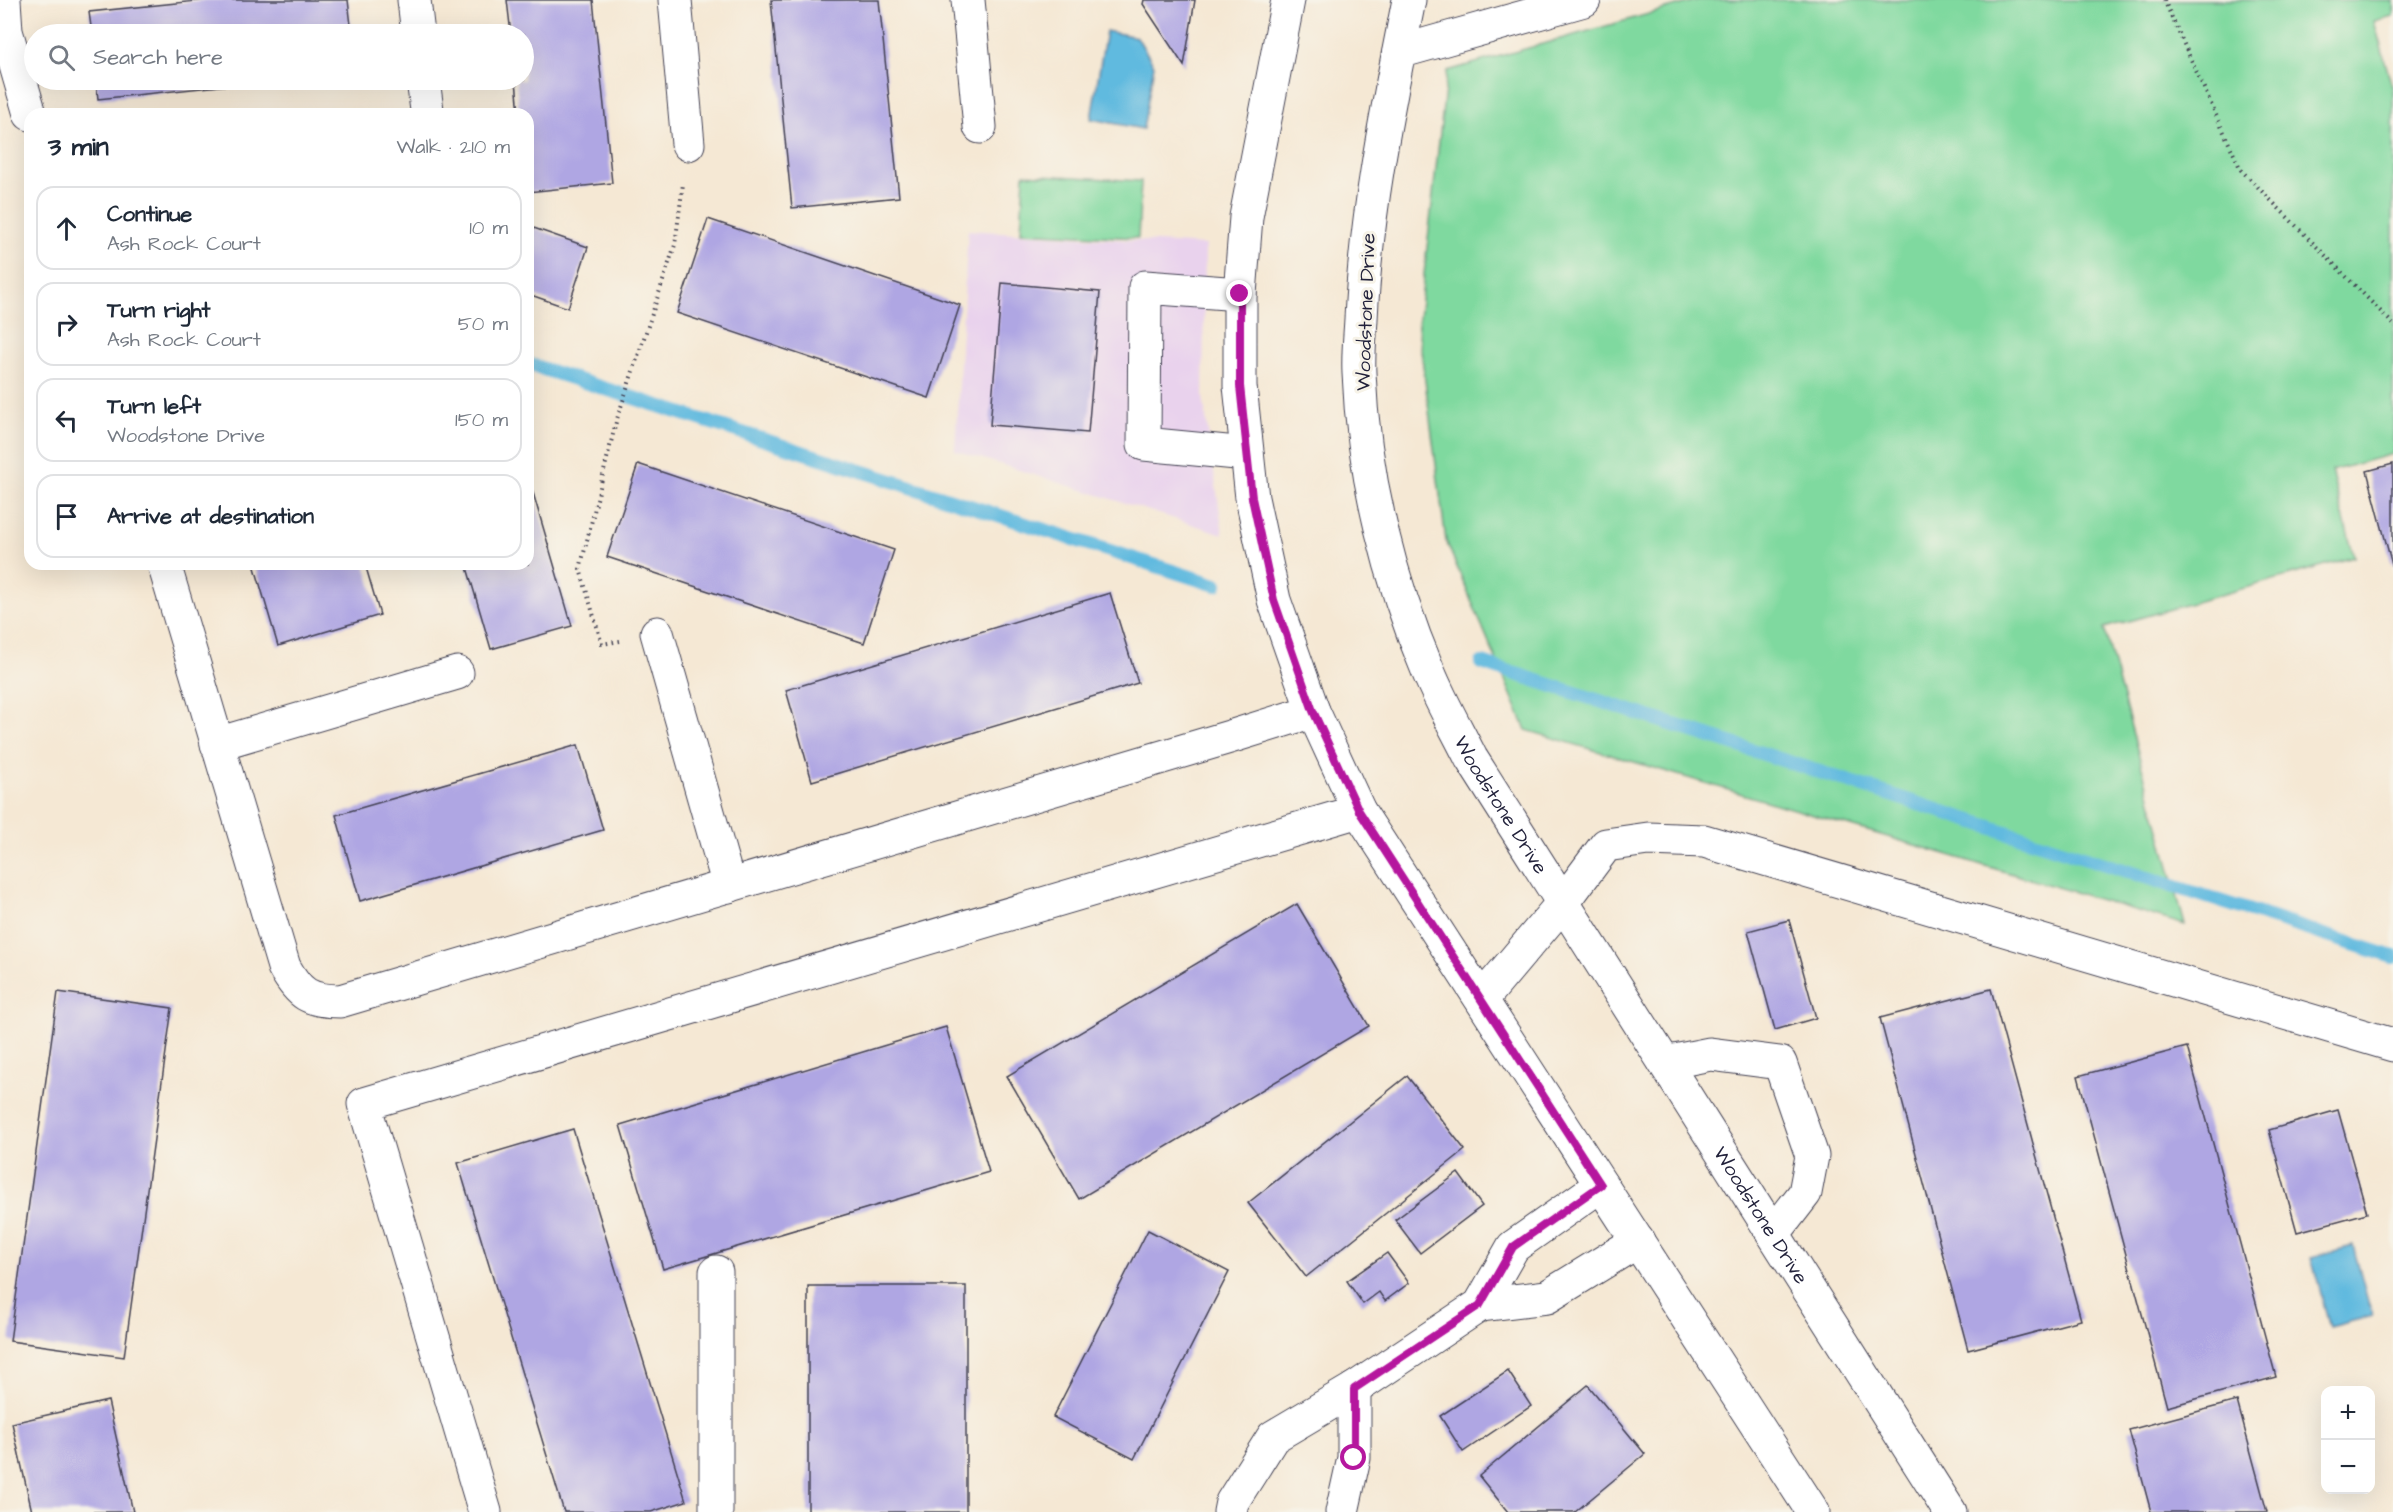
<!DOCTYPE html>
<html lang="en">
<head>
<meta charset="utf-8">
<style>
	body { margin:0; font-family:"Architects Daughter",sans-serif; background:#f6f6f7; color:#1f2937 }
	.controls { position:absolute; right:18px; bottom:18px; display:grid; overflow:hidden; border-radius:12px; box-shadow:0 6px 24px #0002 }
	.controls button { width:54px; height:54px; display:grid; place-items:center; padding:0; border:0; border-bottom:2px solid #e0e1e3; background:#fff; color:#1f2937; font:30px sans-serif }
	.stop { position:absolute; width:18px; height:18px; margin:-14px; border:4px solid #b5179e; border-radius:50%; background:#fff }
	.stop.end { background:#b5179e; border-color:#fff; box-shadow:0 2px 6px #0008 }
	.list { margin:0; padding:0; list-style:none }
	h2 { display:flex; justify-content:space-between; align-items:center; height:78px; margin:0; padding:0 24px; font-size:26px }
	h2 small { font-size:20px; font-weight:400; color:#747a83 }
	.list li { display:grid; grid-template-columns:39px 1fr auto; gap:18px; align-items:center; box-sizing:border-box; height:84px; margin:0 12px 12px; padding:0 12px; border:2px solid #e0e1e3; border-radius:18px }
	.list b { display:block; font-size:22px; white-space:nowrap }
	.list p { margin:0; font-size:20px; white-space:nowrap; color:#747a83 }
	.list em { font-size:20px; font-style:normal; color:#747a83 }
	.icon { flex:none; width:33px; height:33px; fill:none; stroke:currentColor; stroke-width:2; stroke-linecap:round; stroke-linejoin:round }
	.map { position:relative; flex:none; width:2393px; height:1512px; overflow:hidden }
	.search { position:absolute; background:#fff; box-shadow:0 6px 24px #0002; left:24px; top:24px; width:510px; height:66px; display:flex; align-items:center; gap:15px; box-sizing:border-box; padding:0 21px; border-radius:33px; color:#747a83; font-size:22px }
	.panel { position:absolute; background:#fff; box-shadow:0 6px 24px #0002; left:24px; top:108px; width:510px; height:462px; border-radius:18px }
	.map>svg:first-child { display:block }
</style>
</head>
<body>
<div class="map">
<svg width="2393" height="1512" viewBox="0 0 2393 1512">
	<rect width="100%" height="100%" fill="#f7f3e8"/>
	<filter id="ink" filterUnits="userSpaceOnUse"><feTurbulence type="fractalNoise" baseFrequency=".0167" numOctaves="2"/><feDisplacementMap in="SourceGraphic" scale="12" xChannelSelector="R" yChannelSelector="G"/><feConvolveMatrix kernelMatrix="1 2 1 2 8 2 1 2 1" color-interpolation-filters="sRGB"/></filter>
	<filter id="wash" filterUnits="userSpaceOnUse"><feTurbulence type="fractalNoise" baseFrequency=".008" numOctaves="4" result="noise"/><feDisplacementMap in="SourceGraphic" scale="24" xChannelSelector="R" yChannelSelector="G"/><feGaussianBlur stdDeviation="1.35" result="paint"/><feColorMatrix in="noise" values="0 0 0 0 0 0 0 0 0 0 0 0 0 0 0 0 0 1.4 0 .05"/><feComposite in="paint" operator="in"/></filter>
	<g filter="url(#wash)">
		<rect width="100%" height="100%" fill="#f5e8d4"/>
		<path fill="#e9d2ed" d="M968,230l237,15 -2,152 20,137 -268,-84z"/>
		<g fill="#7fd99f" stroke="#507e6d" stroke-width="1.5">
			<path d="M1698,0h695v16l-19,5 19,69v364l-62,17 23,86 -250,71 81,297 -659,-195 -80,-189 -28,-214 29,-256z"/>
			<path d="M1024,174l117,7 -3,57 -117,-6z"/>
		</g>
		<g fill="#61badf" stroke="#426e8d" stroke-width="1.5">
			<path d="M1106,31l31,6 17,28 -11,64 -52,-10z"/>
			<path d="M2353,1246l19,70 -42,11 -19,-70z"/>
		</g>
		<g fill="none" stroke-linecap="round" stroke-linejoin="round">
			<g stroke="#61badf" stroke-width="14">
				<path d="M528,364l688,221"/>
				<path d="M1482,663l911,294"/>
			</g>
		</g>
		<g id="blocks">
			<g fill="#afa6e3">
				<path d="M206,0h142l4,34h-260l-3,-22z"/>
				<path d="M507,0h86l19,183 -84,9v-78h-9l-3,-34h8v-46h-13z"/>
				<path d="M771,0h108l20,197 -107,11z"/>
				<path d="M1144,0h51l-11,66 -41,-62z"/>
				<path d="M96,80h171v1l-169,18z"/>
				<path d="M708,219l252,86 -31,93 -252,-85z"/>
				<path d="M528,226l60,21 -20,61 -40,-14z"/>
				<path d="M1002,283l98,9 -12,141 -98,-8z"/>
				<path d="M638,464l256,86 -30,93 -257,-86z"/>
				<path d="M2393,464v101h-1l-25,-94z"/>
				<path d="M529,479l43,147 -81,23 -25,-85h62z"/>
				<path d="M254,564h111l15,51 -102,31z"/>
				<path d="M1110,593l28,90 -326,98 -26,-91z"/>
				<path d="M578,745l25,85 -243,71 -24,-86z"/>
				<path d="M1297,904l72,122 -290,173 -72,-123z"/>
				<path d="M1789,920l27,98 -41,12 -27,-99z"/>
				<path d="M1991,989l90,331 -113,30 -88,-332z"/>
				<path d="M58,992l114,16 -48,349 -114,-16z"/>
				<path d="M946,1027l43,145 -326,97 -43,-144z"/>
				<path d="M2187,1047l89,330 -109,30 -89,-331z"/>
				<path d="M1407,1076l58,74 -159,127 -58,-74z"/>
				<path d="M2338,1110l29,103 -70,19 -28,-102z"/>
				<path d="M573,1129l113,372 -35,11h-87l-106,-349z"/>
				<path d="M1458,1173l24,33 -62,47 -25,-33z"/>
				<path d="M1148,1230l81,42 -95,187 -81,-42z"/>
				<path d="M1387,1253l22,30 -24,18 -6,-9 -16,12 -16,-23z"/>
				<rect x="808" y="1286" width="158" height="226"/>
				<path d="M1508,1371l23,35 -68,46 -23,-36z"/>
				<path d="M1588,1385l57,69 -70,58h-67l-29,-36z"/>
				<path d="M108,1401l25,111h-101l-20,-89z"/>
				<path d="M2237,1401l30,111h-116l-22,-82z"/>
			</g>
		</g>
	</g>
	<g filter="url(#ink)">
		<use href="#blocks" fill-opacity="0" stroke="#424052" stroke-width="1.5"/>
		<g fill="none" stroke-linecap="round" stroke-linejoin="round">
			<g stroke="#424052" stroke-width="35">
				<g id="minor">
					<path d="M4,0l2,31 24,83"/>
					<path d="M414,0l4,34"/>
					<path d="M675,0l13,144"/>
					<path d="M968,0l12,127"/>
					<path d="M1288,0l-42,217 -6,77v92l12,112 22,102 39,111 46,100 454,701"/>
					<path id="s1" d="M1409,0c-21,106 -43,211 -48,319 -1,18 -3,36 -2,54 4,102 30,206 70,300 12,29 28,57 42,85l479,754"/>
					<path d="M1399,52l185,-52"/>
					<path d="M423,80l4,30"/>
					<path d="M1240,294l-95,-7 -1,157 103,10"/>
					<path d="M164,564l120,403c15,27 25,34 56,34l893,-265 80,-25"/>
					<path d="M657,633l72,253"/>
					<path d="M217,744l240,-71"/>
					<path d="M1482,999l80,-95 44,-59 42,-6 56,2 689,204"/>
					<path d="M1665,1063l45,-9 70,9 32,93 -7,37 -31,40"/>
					<path d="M1480,1305l67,-8 91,-56"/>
					<path d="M485,1512l-121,-408 995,-293"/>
					<path d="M716,1512v-240"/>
					<path d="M1230,1512l2,-10 41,-65 81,-48 126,-84 33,-58 88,-62"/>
					<path d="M1342,1512l12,-54v-69"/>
				</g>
			</g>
			<g stroke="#424052" stroke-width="4" stroke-dasharray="1.5 4.5" stroke-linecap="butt">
				<path d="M2164,0l77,170 152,154"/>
				<path d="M620,641l-18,3 -22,-75 36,-147 59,-177 8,-61"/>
			</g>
			<use href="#minor" stroke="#fff" stroke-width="33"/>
		</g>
	</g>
	<g fill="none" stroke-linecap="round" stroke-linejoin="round" filter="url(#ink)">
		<path stroke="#b5179e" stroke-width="8" d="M1240,294v92l12,112 22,102 39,111 46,100 242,374 -88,62 -33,58 -126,84v69"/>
	</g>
	<g text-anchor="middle" stroke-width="6" stroke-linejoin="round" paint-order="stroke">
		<g font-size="20" fill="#22223b" stroke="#f7f3e8">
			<text transform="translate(1365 312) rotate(-88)" y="7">Woodstone Drive</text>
			<text dy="7" stroke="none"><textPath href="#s1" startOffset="837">Woodstone Drive</textPath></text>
			<text dy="7" stroke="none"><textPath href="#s1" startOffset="1323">Woodstone Drive</textPath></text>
		</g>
	</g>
</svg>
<div class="controls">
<button>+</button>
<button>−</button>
</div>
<div class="stop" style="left:1354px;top:1458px"></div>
<div class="stop end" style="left:1240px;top:294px"></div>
<div class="search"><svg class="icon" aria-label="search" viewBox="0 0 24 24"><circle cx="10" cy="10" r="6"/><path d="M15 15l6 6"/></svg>Search here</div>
<section class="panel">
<h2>3 min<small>Walk · 210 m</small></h2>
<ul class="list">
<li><svg class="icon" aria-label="ahead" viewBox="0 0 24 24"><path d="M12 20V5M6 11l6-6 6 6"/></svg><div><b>Continue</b><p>Ash Rock Court</p></div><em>10 m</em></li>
<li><svg class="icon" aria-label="right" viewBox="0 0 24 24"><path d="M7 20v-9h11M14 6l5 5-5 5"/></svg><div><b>Turn right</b><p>Ash Rock Court</p></div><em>50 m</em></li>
<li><svg class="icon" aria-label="left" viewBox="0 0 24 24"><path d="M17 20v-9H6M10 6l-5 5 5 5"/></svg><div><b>Turn left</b><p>Woodstone Drive</p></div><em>150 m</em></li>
<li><svg class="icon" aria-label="arrive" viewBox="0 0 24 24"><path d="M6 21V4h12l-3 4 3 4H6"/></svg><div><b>Arrive at destination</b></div></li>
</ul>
</section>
</div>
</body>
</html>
